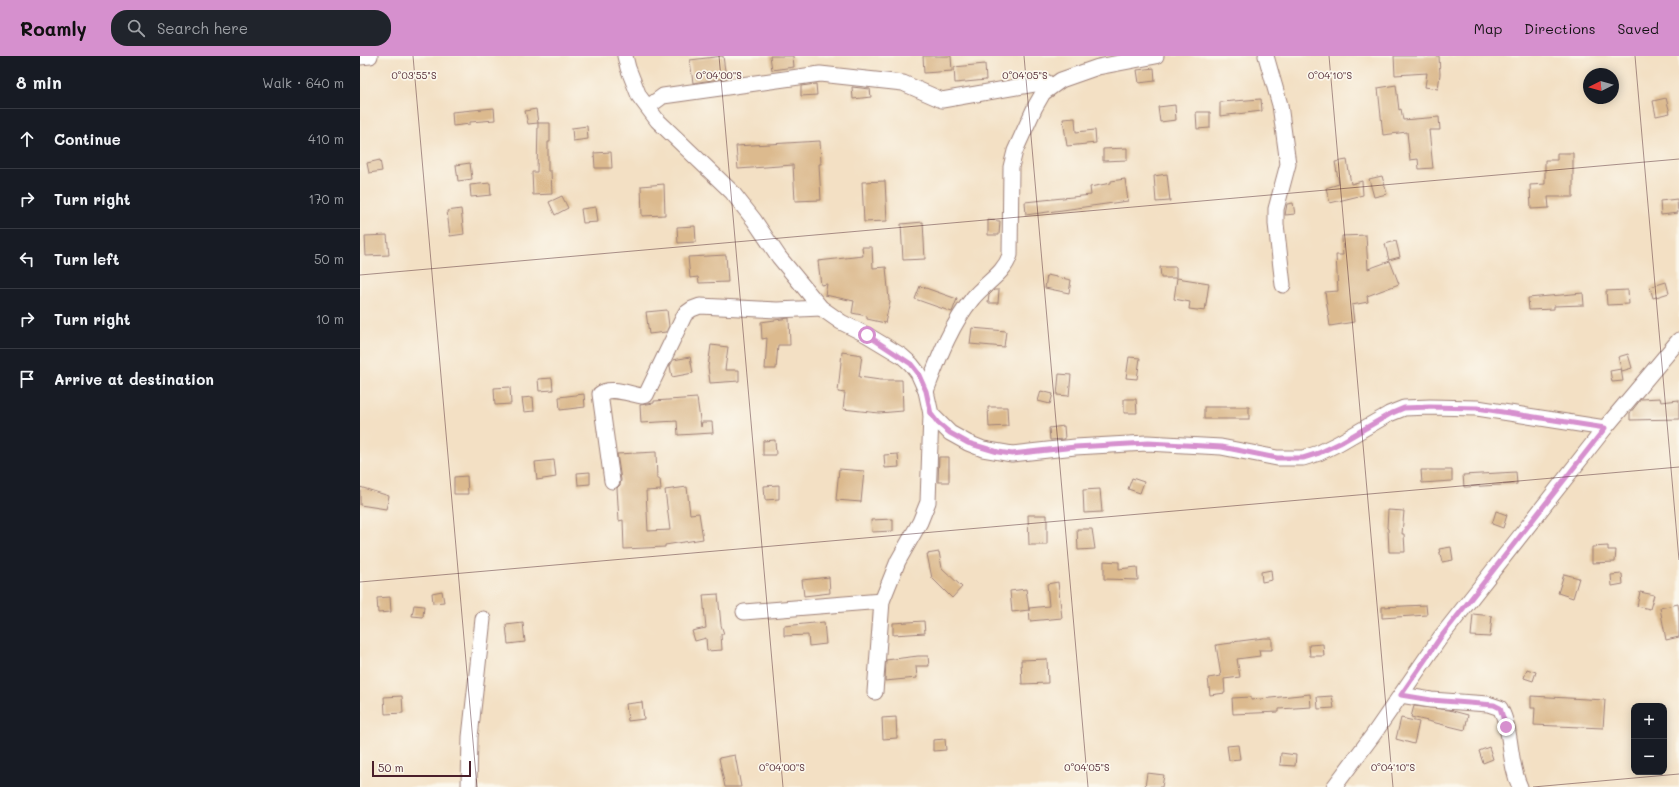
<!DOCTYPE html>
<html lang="en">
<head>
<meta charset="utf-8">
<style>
	body { margin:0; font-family:Mali,sans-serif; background:#20242c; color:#f1f3f6 }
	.controls { position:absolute; right:12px; bottom:12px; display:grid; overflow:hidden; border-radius:8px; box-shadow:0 2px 10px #0003 }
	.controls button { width:36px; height:36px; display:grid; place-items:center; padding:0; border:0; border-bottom:1px solid #363941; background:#171b24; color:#f1f3f6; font:20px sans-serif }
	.compass { position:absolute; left:1223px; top:12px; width:36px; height:36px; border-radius:50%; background:#171b24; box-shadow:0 2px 10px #0003; rotate:265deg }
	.scale { position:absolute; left:12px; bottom:10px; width:99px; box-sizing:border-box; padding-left:4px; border:2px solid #4a1f2b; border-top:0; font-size:11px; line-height:14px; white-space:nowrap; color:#4a1f2b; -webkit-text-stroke:3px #fbf7ec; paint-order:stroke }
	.stop { position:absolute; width:12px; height:12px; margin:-9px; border:3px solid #d690ce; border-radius:50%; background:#fff }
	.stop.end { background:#d690ce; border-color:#fff; box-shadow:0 1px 4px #0008 }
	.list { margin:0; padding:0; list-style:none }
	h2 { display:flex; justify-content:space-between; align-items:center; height:52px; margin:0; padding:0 16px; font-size:17px }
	h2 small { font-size:13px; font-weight:400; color:#9ea1a6 }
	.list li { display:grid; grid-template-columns:26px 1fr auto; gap:12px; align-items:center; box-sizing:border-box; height:60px; padding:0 16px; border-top:1px solid #363941 }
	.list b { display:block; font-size:15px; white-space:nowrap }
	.list em { font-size:13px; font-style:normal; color:#9ea1a6 }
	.icon { flex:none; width:22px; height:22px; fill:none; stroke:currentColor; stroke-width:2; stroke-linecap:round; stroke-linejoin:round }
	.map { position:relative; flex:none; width:1319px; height:731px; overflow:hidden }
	header { display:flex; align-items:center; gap:24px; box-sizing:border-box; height:56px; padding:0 20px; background:#d690ce; color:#111 }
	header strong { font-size:19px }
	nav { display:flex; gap:22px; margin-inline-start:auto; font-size:14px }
	.search { width:280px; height:36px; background:#20242c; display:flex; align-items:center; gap:10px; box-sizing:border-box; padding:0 14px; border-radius:16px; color:#9ea1a6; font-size:15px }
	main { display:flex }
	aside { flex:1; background:#171b24 }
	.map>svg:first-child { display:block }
</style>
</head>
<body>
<header>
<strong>Roamly</strong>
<div class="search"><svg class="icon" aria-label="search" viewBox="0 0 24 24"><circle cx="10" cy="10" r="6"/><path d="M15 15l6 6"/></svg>Search here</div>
<nav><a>Map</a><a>Directions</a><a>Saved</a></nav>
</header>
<main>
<aside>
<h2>8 min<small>Walk · 640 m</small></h2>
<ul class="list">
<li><svg class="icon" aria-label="ahead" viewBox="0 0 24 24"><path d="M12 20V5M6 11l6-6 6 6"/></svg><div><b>Continue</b></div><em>410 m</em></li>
<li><svg class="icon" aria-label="right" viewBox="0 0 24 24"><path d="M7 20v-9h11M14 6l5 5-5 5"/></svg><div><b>Turn right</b></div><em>170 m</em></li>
<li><svg class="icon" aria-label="left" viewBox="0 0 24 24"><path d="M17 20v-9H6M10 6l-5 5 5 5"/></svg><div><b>Turn left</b></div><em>50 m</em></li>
<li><svg class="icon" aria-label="right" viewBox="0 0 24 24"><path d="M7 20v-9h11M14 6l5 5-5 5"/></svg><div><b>Turn right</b></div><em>10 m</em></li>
<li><svg class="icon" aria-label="arrive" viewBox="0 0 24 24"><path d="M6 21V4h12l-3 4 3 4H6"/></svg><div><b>Arrive at destination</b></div></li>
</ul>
</aside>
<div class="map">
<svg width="1319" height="731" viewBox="0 0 1319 731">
	<rect width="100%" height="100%" fill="#fbf7ec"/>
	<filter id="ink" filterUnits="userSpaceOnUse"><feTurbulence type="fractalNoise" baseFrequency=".025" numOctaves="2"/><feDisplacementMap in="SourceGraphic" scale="8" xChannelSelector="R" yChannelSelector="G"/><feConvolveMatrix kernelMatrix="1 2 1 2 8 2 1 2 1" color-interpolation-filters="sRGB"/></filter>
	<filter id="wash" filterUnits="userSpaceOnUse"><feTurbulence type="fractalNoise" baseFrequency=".012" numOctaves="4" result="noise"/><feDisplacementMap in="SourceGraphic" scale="16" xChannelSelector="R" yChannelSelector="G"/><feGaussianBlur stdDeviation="0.9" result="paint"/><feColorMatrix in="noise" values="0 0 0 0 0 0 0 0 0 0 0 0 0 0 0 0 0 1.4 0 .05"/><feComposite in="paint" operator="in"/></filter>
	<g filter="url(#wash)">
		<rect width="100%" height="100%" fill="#f3e0c4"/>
		<g id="blocks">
			<g fill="#dcba8e">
				<path d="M363,0l3,22 -33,5 -3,-23z"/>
				<path d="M410,0h23l1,11 -22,3z"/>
				<path d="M563,0h28l1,15 -28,2z"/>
				<path d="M1034,0h45l1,18 -2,15 -13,-2 2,-14 -32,2z"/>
				<path d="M625,8l1,16 -31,3 -1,-16z"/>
				<path d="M794,12l1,13 -16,2 -2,-13z"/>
				<path d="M456,28l1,11 -16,1v-10z"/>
				<path d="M1036,29l3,25 2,-1 2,11 36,-3 1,13h-11l4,38 -14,1 -1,-10 -8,1 -3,-28 -24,3 -5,-47z"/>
				<path d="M492,31l18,2 1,8 -18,2z"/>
				<path d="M1306,42l4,15 -14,3 -3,-15z"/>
				<path d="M901,43l1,12 -42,5v-14z"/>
				<path d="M815,49l1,15 -16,2 -2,-15z"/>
				<path d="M134,52l1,12 -25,2v2l-17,2 -1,-14z"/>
				<path d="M176,53l2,14h12v19h-2v29h3l1,23 -19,1 -1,-23h5l1,-49 -10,1 -3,-13z"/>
				<path d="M836,56h14v16l-13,1z"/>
				<path d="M715,62l1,14 19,-2 1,13 -29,3 -4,-27z"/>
				<path d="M227,70l1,13 -15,2 -1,-13z"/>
				<path d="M460,85l1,23h-2l2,36 -26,1 -2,-36 -55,4 -2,-23z"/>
				<path d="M767,92v12l-24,1v-12z"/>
				<path d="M251,96l1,16h-17l-1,-15z"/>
				<path d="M1197,97h16v44h-25l1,11 -18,1 -1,-24 15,-1v-24h12z"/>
				<path d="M20,104l2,11 -13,2 -2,-10z"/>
				<path d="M987,104l4,24 11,-3 1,14 -33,8 -4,-15 13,-4 -4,-22z"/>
				<path d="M110,107l2,16 -14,2 -2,-16z"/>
				<path d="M807,118l3,27 -14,1 -2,-26z"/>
				<path d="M1022,120l5,18 -13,3 -5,-18z"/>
				<path d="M765,123l3,22 -102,14 -1,-13 66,-7 -1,-8 21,-4v-2z"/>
				<path d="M525,125l2,40 -23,1 -2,-40z"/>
				<path d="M130,127l1,12 -20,2 -1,-12z"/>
				<path d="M304,128l1,31 -23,1 -1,-30z"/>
				<path d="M202,140l6,12 -13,7 -6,-13z"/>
				<path d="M1317,143l1,14 -17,2 -1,-14z"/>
				<path d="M933,147l2,11 -10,1 2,-11z"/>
				<path d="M236,151l2,15 -15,1 -2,-14z"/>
				<path d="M101,153l3,25 -14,2 -3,-25z"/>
				<path d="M628,164l12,1 -1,14h-11z"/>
				<path d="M563,166l2,37 -22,1 -2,-36z"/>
				<path d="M335,170l1,16 -18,1 -1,-16z"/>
				<path d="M27,179l2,20 -23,1 -1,-20z"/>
				<path d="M1006,179l2,34 22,-8 9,23 -32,12 1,6 -16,3 2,17 -24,4 -5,-34 13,-1 -2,-36h7l-1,-19z"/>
				<path d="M1036,185l4,16 -11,3 -4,-16z"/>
				<path d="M502,191h10l1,21 13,-1 3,33 1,1 -5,22 -18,-4v-3l-15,-3 2,-12 -29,-6 2,-11 -6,1 -3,-24 45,-5z"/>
				<path d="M366,199l2,27 -29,1 -1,-6 -8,1 -2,-21z"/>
				<path d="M800,211h16v11h-15z"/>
				<path d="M687,219l24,5 -2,13 -24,-5z"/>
				<path d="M817,222l32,5 -4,28 -16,-2 1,-7 -16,-3z"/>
				<path d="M1306,226l3,11 -16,5 -3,-11z"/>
				<path d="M560,230l37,13 -5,13 -37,-13z"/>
				<path d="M634,234h5l-1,13h-10l1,-8z"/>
				<path d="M1268,234l1,14 -22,1 -1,-14z"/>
				<path d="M1223,237l1,12 -30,1v3l-25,1 -1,-12z"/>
				<path d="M307,254l2,16 -3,6 -17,2 -3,-22z"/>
				<path d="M429,262l1,27h-12l-2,24h-11l2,-31 -5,1 -1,-17z"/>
				<path d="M612,272l34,3 -2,16 -34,-3z"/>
				<path d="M351,289l17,2 -3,23h14v11l-29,2 -2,-16z"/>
				<path d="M482,296l20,3 -3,22 21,3h22l1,31 -24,2 -36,-4 2,-16 -7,-1z"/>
				<path d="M1268,298l4,14 -10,3 -4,-14z"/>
				<path d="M330,301l3,16 -21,4 -2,-11 3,-6z"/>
				<path d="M769,301l11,1 -3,21 -11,-1z"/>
				<path d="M1261,313l2,12 -11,1 -2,-11z"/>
				<path d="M699,318l12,1 -2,21 -12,-1z"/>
				<path d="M192,322l1,12 -14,1 -1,-12z"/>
				<path d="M150,331l1,17 -16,1 -1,-17z"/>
				<path d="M681,335l12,3 -3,10 -12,-3z"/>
				<path d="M224,338l1,13 -25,3 -1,-13z"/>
				<path d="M173,341l1,14 -10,1 -2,-14z"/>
				<path d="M337,342l4,29 1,-5h10l1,11 -35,2 -1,-14 -36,2 -1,-18 14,-2v-2z"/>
				<path d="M1300,342l1,4 18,-2v19l-49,1v-7l11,-14z"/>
				<path d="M764,343h12l1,14h-13z"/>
				<path d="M628,351h19l1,19 -19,1z"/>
				<rect x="844" y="351" width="45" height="12"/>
				<path d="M704,370l1,13 -15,1 -1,-12z"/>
				<path d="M415,384l1,15h-13v-14z"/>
				<path d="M296,396l1,27h3l1,11 -15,1 2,40 22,-1 -5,-40 22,-3 3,27 9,-1 4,26 -38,6v2l-41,2 -1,-29 -4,1 -2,-33 3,-3 1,-5 -4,-26z"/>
				<path d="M538,398l1,13 -14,1 -1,-13z"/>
				<path d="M579,401h10v25h-11z"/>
				<path d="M194,404l2,17 -19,3 -2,-18z"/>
				<path d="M479,413l25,2 -3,31 -25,-2z"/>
				<path d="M1061,414h31v11l-30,2z"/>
				<path d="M230,416v12l-12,1 -1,-12z"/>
				<path d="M1156,416l1,12 -53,3 -1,-12z"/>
				<path d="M107,420l1,18h-14v-17z"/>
				<path d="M772,422l12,4 -4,11 -12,-4z"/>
				<path d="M419,429v14l-14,1 -1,-14z"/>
				<path d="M0,431l29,9 -3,13 -26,-4z"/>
				<path d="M740,433l2,23 -18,1 -1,-23z"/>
				<path d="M1028,454l16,1 -2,23h2l1,18h-16l-1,-23 -1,-1z"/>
				<path d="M1136,455l11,4 -4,13 -11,-4z"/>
				<path d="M668,459h19v30h-18z"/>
				<path d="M533,463v12l-21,1 -1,-12z"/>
				<path d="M717,473h15l3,20 -17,1z"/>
				<path d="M1248,490v4h8l-1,12 -23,1v-16z"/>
				<path d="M1091,491l2,13 -11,2 -3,-13z"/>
				<path d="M579,496l3,16 20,19 -10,11 -20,-20 -5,-24z"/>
				<path d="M744,505l15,1v7l18,-2 1,13 -34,-1z"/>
				<path d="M911,514l1,10 -10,2 -1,-10z"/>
				<path d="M1204,518l15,4 -6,20 -15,-5z"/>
				<path d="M1262,518l1,10 -11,2 -1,-11z"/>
				<path d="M469,521l1,16 -26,3 -2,-16z"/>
				<path d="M698,526l4,36 -32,3 -1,-13 20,-2 -2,-22z"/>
				<path d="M666,533l3,21 -17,2 -2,-21z"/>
				<path d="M82,535l2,11 -11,1 -1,-10z"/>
				<path d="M1280,536l14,3 -4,14 -13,-3z"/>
				<path d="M358,538l3,31 3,9h-3l1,16 -15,1 -1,-13 -11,3 -3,-10 14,-3 -3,-33z"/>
				<path d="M30,541l1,15 -13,1 -1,-15z"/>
				<path d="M1318,548l1,7v26l-13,3 -6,-32z"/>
				<path d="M54,549l10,1 -1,11 -11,-1z"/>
				<path d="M1066,549l1,10 -45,3v-11z"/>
				<path d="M1113,558l19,2 -2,21 -19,-1z"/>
				<path d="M564,565l1,12 -32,2v-12z"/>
				<path d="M464,566l2,22 -17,2 -1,-11 -24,1v-10z"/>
				<path d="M163,567l2,19 -17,2 -2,-19z"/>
				<path d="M904,582h8v12h-13l1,6 -23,3 3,18 -16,2 1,14 -15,2 -2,-17 13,-2 -5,-31 16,-2v-1z"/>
				<path d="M963,588l1,12h-14l-1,-11z"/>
				<path d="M558,600h10l1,10h-13l1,12 -32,3 1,-21z"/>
				<path d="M687,603l1,24 -26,1 -1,-24z"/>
				<path d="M1167,613l9,3 -3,9 -9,-3z"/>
				<path d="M950,638l1,13 -32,2v3l-46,2 -1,-16 19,-1v3z"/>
				<path d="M42,640l1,17 -18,1 -1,-17z"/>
				<path d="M972,640l2,12 -16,1 -1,-12z"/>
				<path d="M1171,640l74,4 -2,28 -69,-3 1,-17h-4z"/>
				<path d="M282,646l2,17 -16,2 -2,-17z"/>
				<path d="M1054,650l35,4 19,5 -3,15 -54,-13z"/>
				<path d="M536,661l1,21 -14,1 -1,-21z"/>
				<path d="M1041,662l18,4 -5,22 -18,-5z"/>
				<path d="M585,683l1,11 -13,1v-11z"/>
				<path d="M878,689l2,14 -11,1 -2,-14z"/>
				<path d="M1129,691l4,12 -10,4 -4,-12z"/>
				<path d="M921,697l15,2 -1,11 -15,-1z"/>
				<path d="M375,699l6,32h-16l-6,-29z"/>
				<path d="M787,717l17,2 -2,12h-17z"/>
			</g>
		</g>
	</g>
	<g filter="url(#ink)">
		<use href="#blocks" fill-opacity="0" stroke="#9e8078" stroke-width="1"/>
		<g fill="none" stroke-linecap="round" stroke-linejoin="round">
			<g stroke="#9e8078" stroke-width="17">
				<g id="minor">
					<path d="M265,0l3,12 11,28 18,24 75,72 22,28 25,37 42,51 20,14 26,13 35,21 9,8 7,9 8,18 5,23 19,19 18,10 15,6 29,5 63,-7 72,-4 74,4 56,11h26l16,-5 20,-10 50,-29 15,-6 26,-1 47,1 128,20"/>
					<path d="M906,0l14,49 8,59 -12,45v15l7,61"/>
					<path d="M0,1l10,-1"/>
					<path d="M288,51l15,-11 157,-22 83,9 39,17 104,-18 5,4"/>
					<path d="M566,335c12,-31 25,-67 47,-93 12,-15 31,-24 37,-43l1,-88 4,-16 20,-44 8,-14 18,-13 37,-13 58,-11"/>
					<path d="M252,425l-12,-87c10,-8 29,0 42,2l4,-1 39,-81 7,-5 8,-3 77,4 44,-2"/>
					<path d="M384,556l138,-11"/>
					<path d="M515,636l7,-91 16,-40 22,-39 8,-20 3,-88"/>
					<path d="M1041,639l30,5 57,4 12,4c13,24 8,54 20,79"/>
					<path d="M109,731l1,-50 13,-118"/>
					<path d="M974,731l39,-52 67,-97 165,-210 74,-88"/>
				</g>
			</g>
			<use href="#minor" stroke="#fff" stroke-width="15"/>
		</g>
	</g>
	<g fill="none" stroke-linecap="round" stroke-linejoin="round" filter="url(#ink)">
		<path stroke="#d690ce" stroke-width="5" d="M507,279l44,29 7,9 8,18 5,23 7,9 12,10 18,10 30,9 14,2 63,-7 73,-4 74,4 55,11h26l16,-5 21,-10 50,-29 14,-6 26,-1 47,1 128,20 -165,210 -39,57 30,5 63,5 6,3 6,19"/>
	</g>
	<path fill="none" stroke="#4a1f2b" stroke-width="1" stroke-opacity="0.45" d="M53,0l64,731M359,0l64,731M664,0l64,731M969,0l64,731M1275,0l44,504M0,219l1319,-116M0,526l1319,-115M1173,731l146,-13"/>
	<g font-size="10" text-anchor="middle" fill="#4a1f2b" stroke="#fbf7ec" stroke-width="3.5" stroke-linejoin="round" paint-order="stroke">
		<text x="54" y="23">0°03'55"S</text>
		<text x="359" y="23">0°04'00"S</text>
		<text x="665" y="23">0°04'05"S</text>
		<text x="970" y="23">0°04'10"S</text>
		<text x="422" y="715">0°04'00"S</text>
		<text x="727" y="715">0°04'05"S</text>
		<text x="1033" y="715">0°04'10"S</text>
	</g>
</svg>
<div class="controls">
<button>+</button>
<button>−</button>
</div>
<svg class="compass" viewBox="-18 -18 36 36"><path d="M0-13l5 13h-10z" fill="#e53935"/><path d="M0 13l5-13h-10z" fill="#9ea1a6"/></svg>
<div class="scale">50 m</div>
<div class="stop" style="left:507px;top:279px"></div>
<div class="stop end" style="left:1146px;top:671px"></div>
</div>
</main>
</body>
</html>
